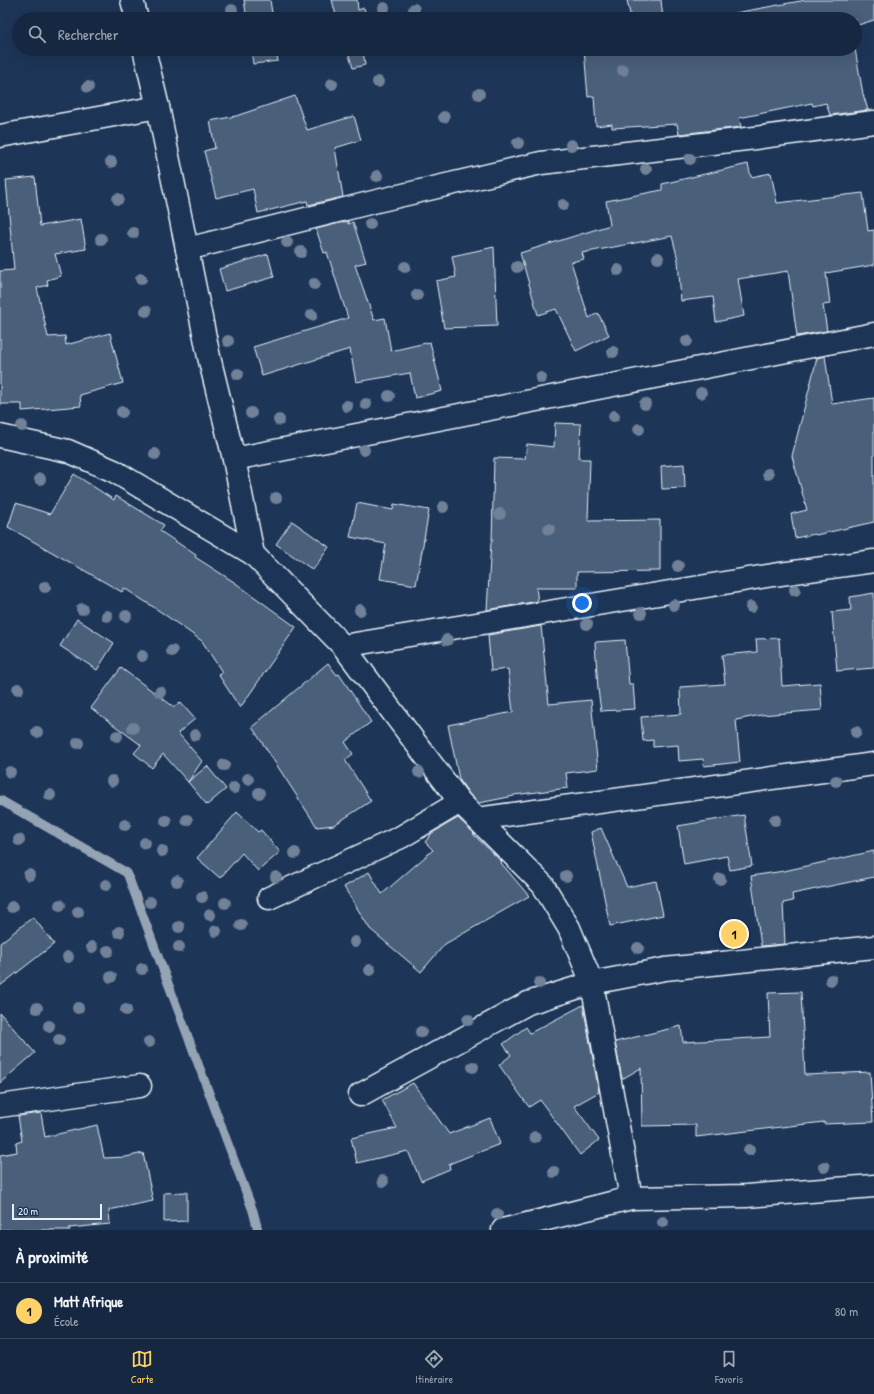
<!DOCTYPE html>
<html lang="fr">
<head>
<meta charset="utf-8">
<style>
	body { margin:0; font-family:"Patrick Hand",sans-serif; background:#1f3048; color:#f1f3f6 }
	.scale { position:absolute; left:12px; bottom:10px; width:90px; box-sizing:border-box; padding-left:4px; border:2px solid #e8f1f8; border-top:0; font-size:11px; line-height:14px; white-space:nowrap; color:#e8f1f8; -webkit-text-stroke:3px #1d3557; paint-order:stroke }
	.you { position:absolute; left:582px; top:603px; width:14px; height:14px; margin:-10px; border:3px solid #fff; border-radius:50%; background:#1a73e8; box-shadow:0 0 0 6px #1a73e833 }
	.badge { display:grid; place-items:center; width:26px; height:26px; border-radius:50%; background:#ffd166; color:#111; font-size:13px; font-weight:700 }
	.pin { position:absolute; translate:-50% -50%; border:2px solid #fff; box-shadow:0 1px 4px #0006 }
	.list { margin:0; padding:0; list-style:none }
	h2 { display:flex; justify-content:space-between; align-items:center; height:52px; margin:0; padding:0 16px; font-size:17px }
	h2 small { font-size:13px; font-weight:400; color:#9ea6b1 }
	.list li { display:grid; grid-template-columns:26px 1fr auto; gap:12px; align-items:center; box-sizing:border-box; height:56px; padding:0 16px; border-top:1px solid #35445a }
	.list b { display:block; font-size:15px; white-space:nowrap }
	.list p { margin:0; font-size:13px; white-space:nowrap; color:#9ea6b1 }
	.list em { font-size:13px; font-style:normal; color:#9ea6b1 }
	.icon { flex:none; width:22px; height:22px; fill:none; stroke:currentColor; stroke-width:2; stroke-linecap:round; stroke-linejoin:round }
	.map { position:relative; flex:none; width:874px; height:1230px; overflow:hidden }
	.search { position:absolute; background:#162841; box-shadow:0 4px 16px #0002; left:12px; right:12px; top:12px; height:44px; display:flex; align-items:center; gap:10px; box-sizing:border-box; padding:0 14px; border-radius:22px; color:#9ea6b1; font-size:15px }
	.sheet { height:108px; background:#162841 }
	nav { display:flex; justify-content:space-around; align-items:center; box-sizing:border-box; height:56px; border-top:1px solid #35445a; background:#162841; font-size:11px; color:#9ea6b1 }
	nav a { display:grid; justify-items:center; gap:2px }
	nav .on { color:#ffd166 }
	.map>svg:first-child { display:block }
</style>
</head>
<body>
<div class="map">
<svg width="874" height="1230" viewBox="0 0 874 1230">
	<rect width="100%" height="100%" fill="#1d3557"/>
	<filter id="ink" filterUnits="userSpaceOnUse"><feTurbulence type="fractalNoise" baseFrequency=".025" numOctaves="2"/><feDisplacementMap in="SourceGraphic" scale="8" xChannelSelector="R" yChannelSelector="G"/><feConvolveMatrix kernelMatrix="1 2 1 2 8 2 1 2 1" color-interpolation-filters="sRGB"/></filter>
	<g filter="url(#ink)">
		<g fill="none" stroke-linecap="round" stroke-linejoin="round">
			<path stroke="#95a4b5" stroke-width="9" d="M0,800l127,73 126,338 5,19"/>
		</g>
		<g fill="#495e7a" stroke="#e8f1f8">
			<path d="M244,0h26l3,19h-26z"/>
			<path d="M332,0h25l1,10 6,-2 3,11h-30z"/>
			<path d="M627,0h34l2,19h-32z"/>
			<path d="M806,0h68v20l-19,6v-7h-118l-2,-6z"/>
			<path d="M251,49h25l2,12 -25,3z"/>
			<path d="M347,49h20l-4,1 2,15 -12,3z"/>
			<path d="M584,49h271l8,45 5,16 -38,5 -4,-12 -13,3 -1,-3 -73,15 2,9 -62,7 -2,-10 -65,4v-4l-16,2 -2,-30 -6,1z"/>
			<path d="M295,96l12,34 47,-14 7,24 -26,8 8,49 -35,8 -1,-4 -49,12 -5,-24 -37,9 -12,-47 11,-3 -5,-27 26,-5z"/>
			<path d="M748,164l3,13 20,-4 6,30 86,-10 5,38 6,-1v35l-48,8 4,31 -7,1 4,26 -30,5 -9,-65 -50,8 6,37 -28,6 -3,-25 -32,4 -3,-41 -6,-24 -90,17 2,6 -13,3 18,56 9,-5 11,22 -33,16 -20,-42 -18,6 -18,-62 90,-28 -4,-24 56,-11v-6z"/>
			<path d="M35,177l5,49 41,-7 5,30 -31,5 6,22 -14,4 1,5 -11,3 11,49 17,-1 1,9 44,-12 13,50 -43,12 1,11 -59,5v-7h-22v-133l14,-1 -8,-90z"/>
			<path d="M348,221v3l5,-2 13,40 -11,3 19,55 11,-2 6,33 39,-9 12,49 -27,7 -5,-25 -54,9 -6,-33 -88,27 -9,-29 95,-29 -21,-66 -3,1 -8,-24z"/>
			<path d="M494,247l3,79 -53,2 -8,-47 20,-4 -4,-21z"/>
			<path d="M268,254l6,23 -49,14 -6,-22z"/>
			<path d="M825,356l7,48 42,-6v124l-58,13 -1,-1 -20,4 -4,-24 16,-4 -15,-54 25,-98z"/>
			<path d="M555,423l26,1 -2,35h11l-2,62 72,-1v51l-83,1v16h-41l2,13 -51,9 4,-68h1l2,-84 31,1 2,-15 27,3z"/>
			<path d="M684,464l1,24 -23,1 -1,-23z"/>
			<path d="M74,474l40,26 2,-4 48,29 -4,6 36,24 -1,2 39,25 62,45 -56,81 -22,-34 4,-2 -20,-31 -44,-31 -34,-22 -2,4 -114,-65 8,-24 34,11z"/>
			<path d="M357,503l36,7 1,-6 35,6 -13,75 -36,-6 6,-35 -36,-7z"/>
			<path d="M292,521l37,26 -16,23 -37,-26z"/>
			<path d="M874,593v75l-37,3 -5,-59 19,-2 -1,-13z"/>
			<path d="M77,619l37,24 -17,27 -37,-24z"/>
			<path d="M541,626l8,78 42,-4 7,69 -32,4 2,15 -54,7v1l-35,7 -10,-9 -10,-15 -11,-54 65,-13 -5,-43 -17,2 -3,-36z"/>
			<path d="M779,638l3,48 38,-3 2,27 -61,5 -25,5 4,42 -36,4 -1,-7 -24,2 -1,-16 -25,2v-7l-10,1 -2,-24 40,-3 -1,-27 45,-3 -3,-29 35,-3 -1,-13z"/>
			<path d="M625,640l4,44h4l2,25 -34,2 -3,-22 -3,-47z"/>
			<path d="M328,663l9,12 2,-1 32,48 -26,20 8,12 -8,6 26,41 -37,24 -17,2 -65,-100z"/>
			<path d="M121,668l53,39 6,-5 15,17 -17,14 24,28 -14,21 -25,-28 -11,14 -18,-15 7,-8 -50,-37z"/>
			<path d="M207,766l19,23 -19,16 -19,-23z"/>
			<path d="M237,812l21,20 3,-2 19,22 -22,19 -16,-18 -22,25 -23,-20z"/>
			<path d="M744,815l8,51 -22,4 -3,-14 -43,8 -6,-38z"/>
			<path d="M458,818l16,15 -1,1 29,28 -1,1 28,33 -84,48 -24,28 -51,-43 -26,-42 25,-15 13,22 51,-44 -8,-8 7,-9z"/>
			<path d="M601,828l26,59 29,-6 7,34 -53,11 -19,-94z"/>
			<path d="M874,851v26l-82,17 1,7 -10,2 2,41 -24,2 -10,-70 33,-5z"/>
			<path d="M33,917l21,27 -54,42v-43z"/>
			<path d="M801,992l4,83 65,-3 3,50 -49,2v-2l-128,15v-12l-54,1 -1,-58 -19,11 -7,-37 66,-16 2,16 87,-5 -2,-44z"/>
			<path d="M583,1005l16,87 -25,14 25,34 -19,15 -40,-55 -11,7 -30,-42 12,-10 -8,-11 23,-17 4,6z"/>
			<path d="M0,1013l35,40 -35,30z"/>
			<path d="M413,1083l36,51 41,-16 10,26 -51,20 1,5 -29,12 -13,-30 -51,12 -6,-25 46,-10 -15,-28z"/>
			<path d="M41,1113l4,24 52,-12 7,33 22,-1 17,-4 10,48 -44,9 1,14 -41,4 1,2h-70v-75l17,-3 -1,-9 6,-2 -4,-25z"/>
			<path d="M187,1192v29l-23,1v-29z"/>
		</g>
		<g fill="none" stroke-linecap="round" stroke-linejoin="round">
			<g stroke="#e8f1f8" stroke-width="25">
				<g id="minor">
					<path d="M132,0l5,19"/>
					<path d="M144,49l14,58 51,250 25,102 19,95 90,92 117,156 17,17 397,-55"/>
					<path d="M0,136l158,-29"/>
					<path d="M187,249l190,-48 164,-38 214,-25 119,-16"/>
					<path d="M0,436l68,15 46,20 139,83"/>
					<path d="M234,459l640,-125"/>
					<path d="M343,646l430,-71 101,-14"/>
					<path d="M477,819l66,66 26,43 23,55 39,215"/>
					<path d="M269,898l132,-61 59,-35"/>
					<path d="M360,1095l168,-92 64,-20 73,-14 209,-22"/>
					<path d="M0,1106l140,-20"/>
					<path d="M503,1230l128,-32 115,-2 128,-10"/>
				</g>
			</g>
			<use href="#minor" stroke="#1d3557" stroke-width="22"/>
		</g>
		<g fill="#708198">
			<circle cx="384" cy="8" r="6"/>
			<circle cx="414" cy="9" r="6"/>
			<circle cx="232" cy="10" r="6"/>
			<circle cx="623" cy="70" r="6"/>
			<circle cx="378" cy="82" r="6"/>
			<circle cx="332" cy="84" r="6"/>
			<circle cx="88" cy="87" r="6"/>
			<circle cx="479" cy="94" r="6"/>
			<circle cx="444" cy="117" r="6"/>
			<circle cx="518" cy="143" r="6"/>
			<circle cx="571" cy="145" r="6"/>
			<circle cx="690" cy="159" r="6"/>
			<circle cx="111" cy="162" r="6"/>
			<circle cx="646" cy="169" r="6"/>
			<circle cx="377" cy="176" r="6"/>
			<circle cx="118" cy="199" r="6"/>
			<circle cx="563" cy="205" r="6"/>
			<circle cx="370" cy="224" r="6"/>
			<circle cx="133" cy="233" r="6"/>
			<circle cx="101" cy="239" r="6"/>
			<circle cx="287" cy="242" r="6"/>
			<circle cx="301" cy="252" r="6"/>
			<circle cx="658" cy="258" r="6"/>
			<circle cx="405" cy="267" r="6"/>
			<circle cx="517" cy="267" r="6"/>
			<circle cx="618" cy="270" r="6"/>
			<circle cx="141" cy="279" r="6"/>
			<circle cx="314" cy="284" r="6"/>
			<circle cx="417" cy="295" r="6"/>
			<circle cx="146" cy="311" r="6"/>
			<circle cx="312" cy="315" r="6"/>
			<circle cx="228" cy="341" r="6"/>
			<circle cx="687" cy="341" r="6"/>
			<circle cx="613" cy="352" r="6"/>
			<circle cx="238" cy="374" r="6"/>
			<circle cx="541" cy="378" r="6"/>
			<circle cx="701" cy="393" r="6"/>
			<circle cx="389" cy="396" r="6"/>
			<circle cx="366" cy="404" r="6"/>
			<circle cx="645" cy="404" r="6"/>
			<circle cx="347" cy="406" r="6"/>
			<circle cx="122" cy="412" r="6"/>
			<circle cx="251" cy="413" r="6"/>
			<circle cx="614" cy="416" r="6"/>
			<circle cx="279" cy="420" r="6"/>
			<circle cx="22" cy="426" r="6"/>
			<circle cx="639" cy="429" r="6"/>
			<circle cx="364" cy="450" r="6"/>
			<circle cx="155" cy="454" r="6"/>
			<circle cx="768" cy="474" r="6"/>
			<circle cx="40" cy="479" r="6"/>
			<circle cx="276" cy="498" r="6"/>
			<circle cx="443" cy="507" r="6"/>
			<circle cx="500" cy="514" r="6"/>
			<circle cx="549" cy="529" r="6"/>
			<circle cx="678" cy="566" r="6"/>
			<circle cx="45" cy="587" r="6"/>
			<circle cx="795" cy="590" r="6"/>
			<circle cx="674" cy="605" r="6"/>
			<circle cx="751" cy="607" r="6"/>
			<circle cx="82" cy="609" r="6"/>
			<circle cx="360" cy="610" r="6"/>
			<circle cx="641" cy="613" r="6"/>
			<circle cx="107" cy="616" r="6"/>
			<circle cx="126" cy="616" r="6"/>
			<circle cx="587" cy="624" r="6"/>
			<circle cx="447" cy="640" r="6"/>
			<circle cx="172" cy="651" r="6"/>
			<circle cx="142" cy="656" r="6"/>
			<circle cx="18" cy="689" r="6"/>
			<circle cx="160" cy="692" r="6"/>
			<circle cx="133" cy="728" r="6"/>
			<circle cx="37" cy="732" r="6"/>
			<circle cx="856" cy="732" r="6"/>
			<circle cx="195" cy="735" r="6"/>
			<circle cx="117" cy="736" r="6"/>
			<circle cx="78" cy="743" r="6"/>
			<circle cx="224" cy="765" r="6"/>
			<circle cx="10" cy="772" r="6"/>
			<circle cx="419" cy="772" r="6"/>
			<circle cx="248" cy="779" r="6"/>
			<circle cx="112" cy="781" r="6"/>
			<circle cx="836" cy="781" r="6"/>
			<circle cx="234" cy="788" r="6"/>
			<circle cx="259" cy="793" r="6"/>
			<circle cx="50" cy="795" r="6"/>
			<circle cx="187" cy="820" r="6"/>
			<circle cx="775" cy="820" r="6"/>
			<circle cx="166" cy="821" r="6"/>
			<circle cx="125" cy="825" r="6"/>
			<circle cx="19" cy="840" r="6"/>
			<circle cx="145" cy="843" r="6"/>
			<circle cx="162" cy="851" r="6"/>
			<circle cx="295" cy="853" r="6"/>
			<circle cx="29" cy="875" r="6"/>
			<circle cx="566" cy="876" r="6"/>
			<circle cx="276" cy="877" r="6"/>
			<circle cx="720" cy="879" r="6"/>
			<circle cx="177" cy="881" r="6"/>
			<circle cx="106" cy="885" r="6"/>
			<circle cx="202" cy="897" r="6"/>
			<circle cx="150" cy="902" r="6"/>
			<circle cx="225" cy="903" r="6"/>
			<circle cx="60" cy="905" r="6"/>
			<circle cx="12" cy="907" r="6"/>
			<circle cx="78" cy="912" r="6"/>
			<circle cx="210" cy="915" r="6"/>
			<circle cx="241" cy="925" r="6"/>
			<circle cx="179" cy="927" r="6"/>
			<circle cx="216" cy="931" r="6"/>
			<circle cx="119" cy="932" r="6"/>
			<circle cx="355" cy="942" r="6"/>
			<circle cx="92" cy="947" r="6"/>
			<circle cx="179" cy="947" r="6"/>
			<circle cx="638" cy="948" r="6"/>
			<circle cx="108" cy="951" r="6"/>
			<circle cx="68" cy="957" r="6"/>
			<circle cx="142" cy="969" r="6"/>
			<circle cx="370" cy="970" r="6"/>
			<circle cx="111" cy="977" r="6"/>
			<circle cx="831" cy="980" r="6"/>
			<circle cx="539" cy="983" r="6"/>
			<circle cx="37" cy="1008" r="6"/>
			<circle cx="78" cy="1008" r="6"/>
			<circle cx="126" cy="1010" r="6"/>
			<circle cx="468" cy="1020" r="6"/>
			<circle cx="49" cy="1026" r="6"/>
			<circle cx="421" cy="1032" r="6"/>
			<circle cx="59" cy="1040" r="6"/>
			<circle cx="149" cy="1042" r="6"/>
			<circle cx="473" cy="1067" r="6"/>
			<circle cx="535" cy="1137" r="6"/>
			<circle cx="749" cy="1150" r="6"/>
			<circle cx="824" cy="1167" r="6"/>
			<circle cx="554" cy="1172" r="6"/>
			<circle cx="383" cy="1181" r="6"/>
			<circle cx="497" cy="1214" r="6"/>
			<circle cx="663" cy="1222" r="6"/>
		</g>
	</g>
</svg>
<div class="scale">20 m</div>
<div class="you"></div>
<div class="pin badge" style="left:734px;top:934px">1</div>
<div class="search"><svg class="icon" aria-label="search" viewBox="0 0 24 24"><circle cx="10" cy="10" r="6"/><path d="M15 15l6 6"/></svg>Rechercher</div>
</div>
<section class="sheet">
<h2>À proximité<small></small></h2>
<ul class="list">
<li><span class="badge">1</span><div><b>Matt Afrique</b><p>École</p></div><em>80 m</em></li>
</ul>
</section>
<nav>
<a class="on"><svg class="icon" aria-label="map" viewBox="0 0 24 24"><path d="M3 6l6-2 6 2 6-2v14l-6 2-6-2-6 2zM9 4v14M15 6v14"/></svg>Carte</a>
<a><svg class="icon" aria-label="directions" viewBox="0 0 24 24"><path d="M12 3l9 9-9 9-9-9zM9 14v-3h6M13 9l2 2-2 2"/></svg>Itinéraire</a>
<a><svg class="icon" aria-label="saved" viewBox="0 0 24 24"><path d="M7 4h10v16l-5-4-5 4z"/></svg>Favoris</a>
</nav>
</body>
</html>
